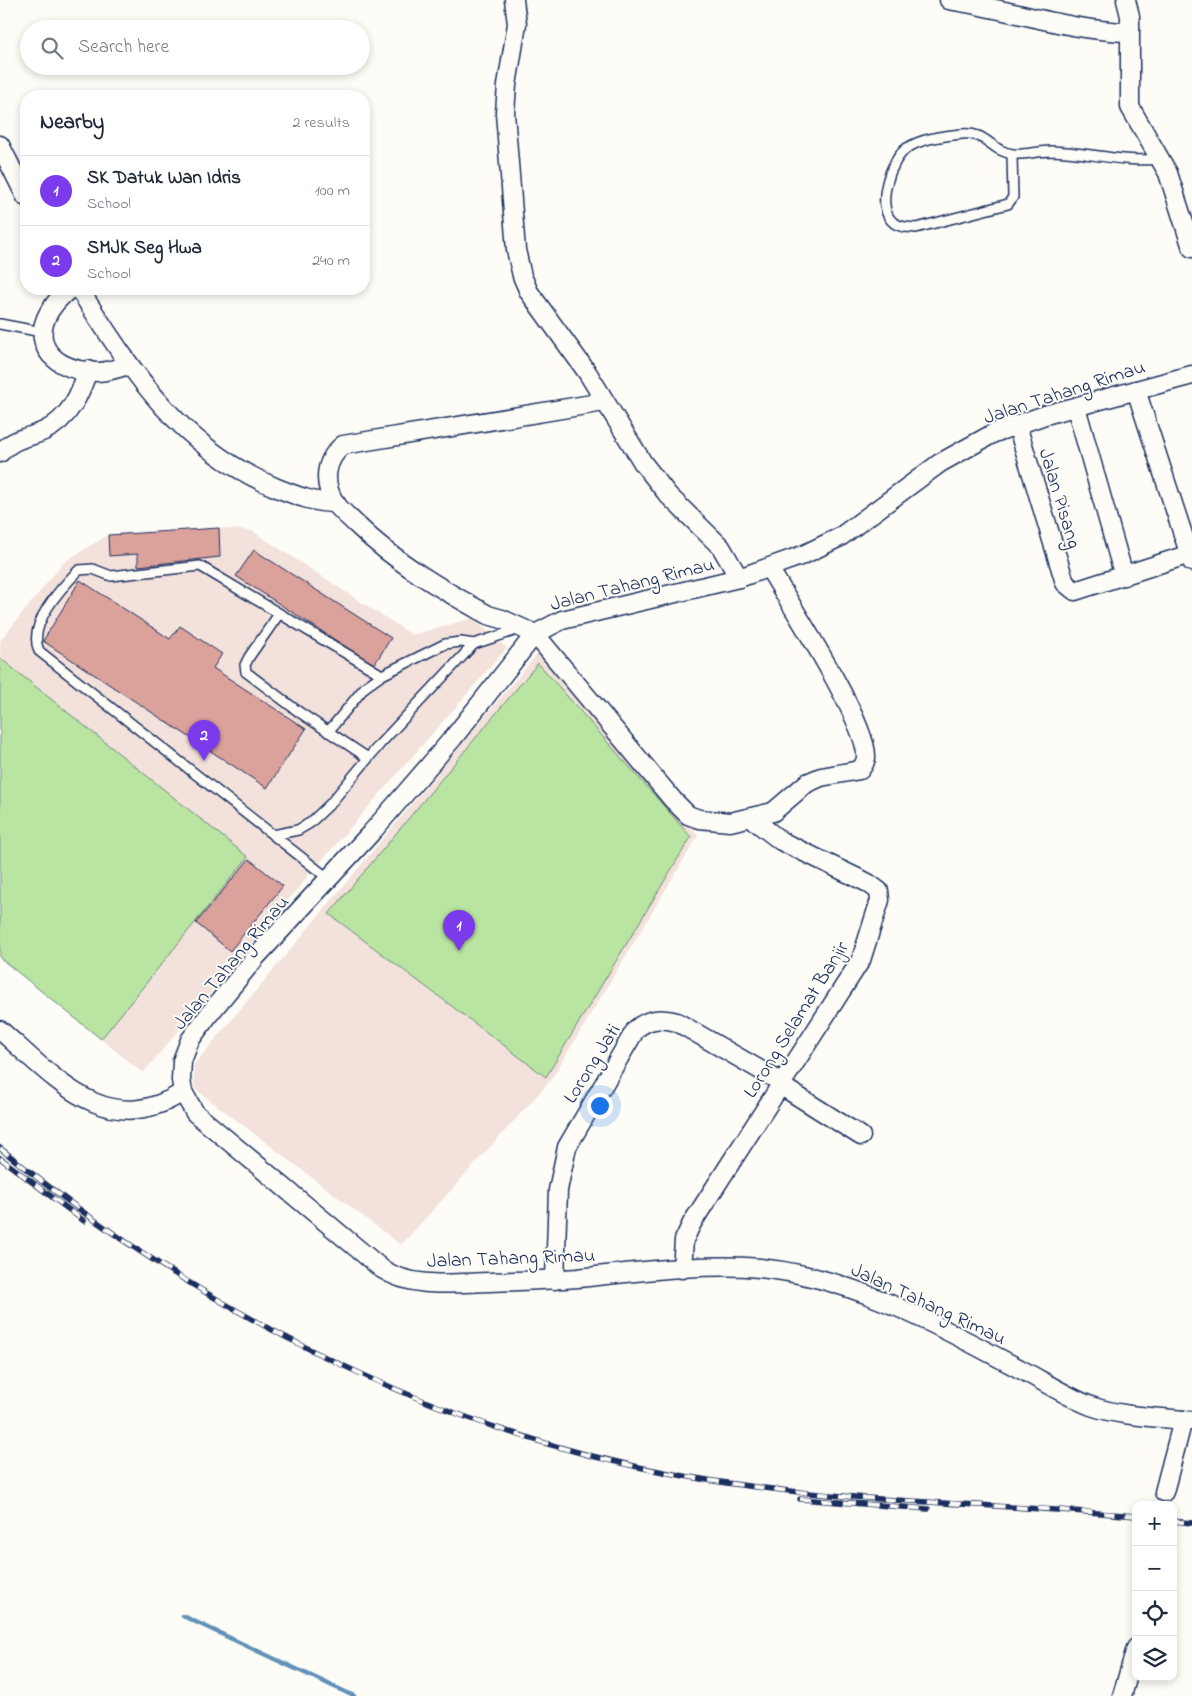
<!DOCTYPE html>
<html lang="en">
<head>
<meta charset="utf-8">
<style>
	body { margin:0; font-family:"Indie Flower",sans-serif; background:#f2f2f3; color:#1f2937 }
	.controls { position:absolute; right:15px; bottom:15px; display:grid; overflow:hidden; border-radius:10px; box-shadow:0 2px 8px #0003 }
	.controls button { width:45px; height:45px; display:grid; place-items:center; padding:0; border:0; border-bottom:1px solid #e0e1e3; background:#fff; color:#1f2937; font:25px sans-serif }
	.you { position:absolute; left:599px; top:1105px; width:18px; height:18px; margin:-12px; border:4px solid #fff; border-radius:50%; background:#1a73e8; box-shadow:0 0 0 8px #1a73e833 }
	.badge { display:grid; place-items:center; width:32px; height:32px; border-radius:50%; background:#7c3aed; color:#fff; font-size:16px; font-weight:700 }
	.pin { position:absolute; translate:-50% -41px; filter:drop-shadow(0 1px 2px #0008) }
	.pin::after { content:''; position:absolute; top:26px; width:18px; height:15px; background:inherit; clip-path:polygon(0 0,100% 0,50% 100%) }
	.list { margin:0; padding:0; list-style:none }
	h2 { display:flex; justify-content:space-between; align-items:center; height:65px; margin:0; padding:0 20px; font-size:21px }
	h2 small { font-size:16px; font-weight:400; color:#747a83 }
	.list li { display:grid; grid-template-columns:32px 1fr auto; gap:15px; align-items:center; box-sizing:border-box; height:70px; padding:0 20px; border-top:1px solid #e0e1e3 }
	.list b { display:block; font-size:19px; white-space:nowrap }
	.list p { margin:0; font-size:16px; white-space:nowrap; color:#747a83 }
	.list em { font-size:16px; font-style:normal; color:#747a83 }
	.icon { flex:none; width:28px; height:28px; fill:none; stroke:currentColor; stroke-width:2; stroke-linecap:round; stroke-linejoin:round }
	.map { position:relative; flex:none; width:1192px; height:1696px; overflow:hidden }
	.search { position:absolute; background:#fff; box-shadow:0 2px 8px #0003; left:20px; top:20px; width:350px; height:55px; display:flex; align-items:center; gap:12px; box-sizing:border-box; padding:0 18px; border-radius:28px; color:#747a83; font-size:19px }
	.panel { position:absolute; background:#fff; box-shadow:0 2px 8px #0003; left:20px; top:90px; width:350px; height:205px; border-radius:20px }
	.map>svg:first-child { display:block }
</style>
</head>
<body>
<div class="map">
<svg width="1192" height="1696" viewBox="0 0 1192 1696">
	<rect width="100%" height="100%" fill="#fdfcf7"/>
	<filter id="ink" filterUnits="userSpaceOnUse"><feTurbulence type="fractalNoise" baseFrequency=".02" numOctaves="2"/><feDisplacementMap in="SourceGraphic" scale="10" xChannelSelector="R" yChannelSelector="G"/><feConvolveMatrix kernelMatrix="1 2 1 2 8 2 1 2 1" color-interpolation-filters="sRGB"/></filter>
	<g filter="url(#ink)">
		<g fill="#f3e1db">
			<path d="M219,528l33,3 160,104 61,-17 34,30 -198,227 -166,198 -143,-115v-317l64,-79 44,-27z"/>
			<path d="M538,653l160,183 -147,244 -150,165 -207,-157v-23z"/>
		</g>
		<g fill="#bae4a1" stroke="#6a8a80">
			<path d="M0,658l248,199 -147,182 -101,-81z"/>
			<path d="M538,663l153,174 -145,240 -217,-163z"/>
		</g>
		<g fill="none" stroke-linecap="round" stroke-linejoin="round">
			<path stroke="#6290b7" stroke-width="4.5" d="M183,1616l171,80"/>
		</g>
		<g fill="#dba19b" stroke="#1b2f5e">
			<path d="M219,528l1,29 -82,9v-12l-29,2 -1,-21z"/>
			<path d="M254,550l137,88 -17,27 -138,-89z"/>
			<path d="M80,580l90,59 10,-13 42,28 -9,14 93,61 -39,59 -224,-147z"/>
			<path d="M249,859l34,27 -53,65 -34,-28z"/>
		</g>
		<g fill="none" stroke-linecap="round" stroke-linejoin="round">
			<g stroke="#1b2f5e" stroke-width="12">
				<g id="service">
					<path d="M1012,154l1,43 -5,7 -92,24c-7,-1 -15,0 -22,-5 -20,-15 -4,-63 13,-75 15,-10 37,-12 55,-14 24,-3 30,18 51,20 13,1 25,-3 38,-3 38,1 70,12 110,8"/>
					<path d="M0,324l42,8"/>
					<path d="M279,614l-30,43 -4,8 1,7 53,40 69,46"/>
					<path d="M328,732l37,-45 17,-12 63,-31 16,-2 13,2"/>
					<path d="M273,835l25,-5 12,-7 20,-19 50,-60 94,-100 46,-15"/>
					<path d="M329,879l-290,-228c-12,-27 22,-63 40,-81l14,-1 18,7 89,-10 182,109"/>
				</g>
			</g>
			<g stroke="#1b2f5e" stroke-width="21">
				<g id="minor">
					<path d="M514,0l3,24 -10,61 -2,28 11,137 6,26 7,16 58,80 56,91 25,32 53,52 18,31"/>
					<path d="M949,0c61,9 119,31 180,32"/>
					<path d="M1126,0l4,16v91l38,66 24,75"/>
					<path d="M0,145l26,52"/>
					<path d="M70,289c-47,37 -31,82 28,83 10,0 21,-4 30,-7"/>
					<path d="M79,289c54,84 101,159 198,199 20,8 38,15 59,15"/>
					<path d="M1192,375l-147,40 -51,18 -54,30 -100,74 -37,18 -64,23 -177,42 -27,14 -82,104 -82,95 -115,124 -46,56 -20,27 -8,21 -1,19 2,12 12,21 187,156c31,20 71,14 107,13 30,-1 59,-2 89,-4 60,-6 122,-15 182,-10 94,9 178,58 260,101 23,12 47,28 71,37 31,11 68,11 101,15"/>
					<path d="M1136,390l56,172"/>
					<path d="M604,402l-261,43c-18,15 -21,37 -8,58 6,8 15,15 22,22 38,37 84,64 131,90l14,4 33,15 138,166 15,15 11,4 31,3 43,-10 34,-29 14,-6 39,-7c3,-4 6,-8 6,-13 2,-33 -77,-155 -97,-189"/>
					<path d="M1076,407l48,169"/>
					<path d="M1017,425l48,158 10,8 115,-37"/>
					<path d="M0,453c17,-17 24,-13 44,-22 25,-12 36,-36 44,-61"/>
					<path d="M0,1030c55,48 107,111 183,62"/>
					<path d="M780,1085l81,51"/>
					<path d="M682,1269l2,-29 8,-17 169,-263 19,-60 -1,-9 -11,-8 -87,-42 -30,-23"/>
					<path d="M555,1280l3,-90 9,-43 69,-118c13,-11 25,-11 41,-7l104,60"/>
					<path d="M1164,1492l19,-72"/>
					<path d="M1122,1696l14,-48"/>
				</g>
			</g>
			<use href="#service" stroke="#fdfcf7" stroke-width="9"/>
			<use href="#minor" stroke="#fdfcf7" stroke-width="18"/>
			<g stroke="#1b2f5e" stroke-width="5.5">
				<g id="rail">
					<path d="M0,1148c194,159 435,284 684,328 149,27 301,26 452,40"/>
					<path d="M0,1158l84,63"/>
					<path d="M800,1499l128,10"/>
					<path d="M1173,1521l19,2"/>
				</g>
			</g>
			<use href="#rail" stroke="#fdfcf7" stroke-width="4" stroke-dasharray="11" stroke-linecap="butt"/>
		</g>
	</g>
	<g text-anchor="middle" stroke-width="4" stroke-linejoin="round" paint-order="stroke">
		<g font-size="20" fill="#1b2f5e" stroke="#fdfcf7">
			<text transform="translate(1064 391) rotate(-18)" y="7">Jalan Tahang Rimau</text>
			<text transform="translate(1061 498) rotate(73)" y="7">Jalan Pisang</text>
			<text transform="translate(632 583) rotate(-14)" y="7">Jalan Tahang Rimau</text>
			<text transform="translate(230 962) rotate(-50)" y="7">Jalan Tahang Rimau</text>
			<text transform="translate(795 1019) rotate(-58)" y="7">Lorong Selamat Banjir</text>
			<text transform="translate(591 1063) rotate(-58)" y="7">Lorong Jati</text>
			<text transform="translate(511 1257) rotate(-2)" y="7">Jalan Tahang Rimau</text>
			<text transform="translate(929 1303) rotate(25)" y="7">Jalan Tahang Rimau</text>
		</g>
	</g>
</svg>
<div class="controls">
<button>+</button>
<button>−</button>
<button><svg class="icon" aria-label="locate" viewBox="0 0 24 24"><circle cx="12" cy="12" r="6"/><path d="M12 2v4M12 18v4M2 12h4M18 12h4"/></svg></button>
<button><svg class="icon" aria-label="layers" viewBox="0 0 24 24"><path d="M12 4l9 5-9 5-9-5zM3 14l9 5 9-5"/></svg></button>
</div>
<div class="you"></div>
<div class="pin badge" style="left:459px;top:951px">1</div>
<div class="pin badge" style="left:204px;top:761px">2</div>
<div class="search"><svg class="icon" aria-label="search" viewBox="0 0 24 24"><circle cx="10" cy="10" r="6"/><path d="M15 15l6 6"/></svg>Search here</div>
<section class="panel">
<h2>Nearby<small>2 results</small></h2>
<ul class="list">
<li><span class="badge">1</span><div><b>SK Datuk Wan Idris</b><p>School</p></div><em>100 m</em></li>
<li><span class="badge">2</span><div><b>SMJK Seg Hwa</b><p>School</p></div><em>240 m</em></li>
</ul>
</section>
</div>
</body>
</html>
